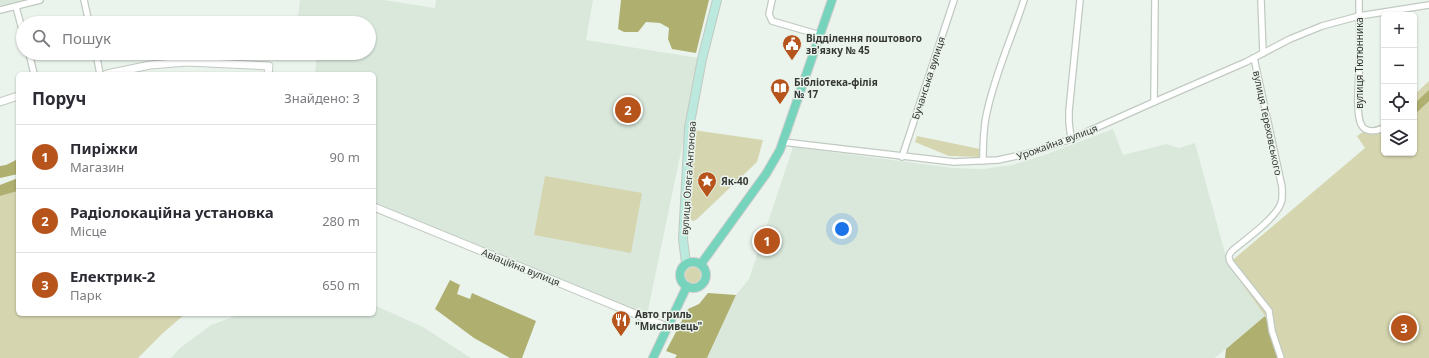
<!DOCTYPE html>
<html lang="uk">
<head>
<meta charset="utf-8">
<style>
	body { margin:0; font-family:"Noto Sans",sans-serif; background:#f7f7f7; color:#2b2b33 }
	.controls { position:absolute; right:12px; top:12px; display:grid; overflow:hidden; border-radius:6px; box-shadow:0 1px 3px #0004 }
	.controls button { width:36px; height:36px; display:grid; place-items:center; padding:0; border:0; border-bottom:1px solid #e1e1e2; background:#fff; color:#2b2b33; font:20px sans-serif }
	.you { position:absolute; left:842px; top:229px; width:14px; height:14px; margin:-10px; border:3px solid #fff; border-radius:50%; background:#1a73e8; box-shadow:0 0 0 6px #1a73e833 }
	.badge { display:grid; place-items:center; width:26px; height:26px; border-radius:50%; background:#b7541c; color:#fff; font-size:13px; font-weight:700 }
	.pin { position:absolute; translate:-50% -50%; border:2px solid #fff; box-shadow:0 1px 4px #0006 }
	.list { margin:0; padding:0; list-style:none }
	h2 { display:flex; justify-content:space-between; align-items:center; height:52px; margin:0; padding:0 16px; font-size:17px }
	h2 small { font-size:13px; font-weight:400; color:#7c7c81 }
	.list li { display:grid; grid-template-columns:26px 1fr auto; gap:12px; align-items:center; box-sizing:border-box; height:64px; padding:0 16px; border-top:1px solid #e1e1e2 }
	.list b { display:block; font-size:15px; white-space:nowrap }
	.list p { margin:0; font-size:13px; white-space:nowrap; color:#7c7c81 }
	.list em { font-size:13px; font-style:normal; color:#7c7c81 }
	.icon { flex:none; width:22px; height:22px; fill:none; stroke:currentColor; stroke-width:2; stroke-linecap:round; stroke-linejoin:round }
	.map { position:relative; flex:none; width:1429px; height:358px; overflow:hidden }
	.search { position:absolute; background:#fff; box-shadow:0 1px 3px #0004; left:16px; top:16px; width:360px; height:44px; display:flex; align-items:center; gap:10px; box-sizing:border-box; padding:0 14px; border-radius:22px; color:#7c7c81; font-size:15px }
	.panel { position:absolute; background:#fff; box-shadow:0 1px 3px #0004; left:16px; top:72px; width:360px; height:244px; border-radius:6px }
	.map>svg:first-child { display:block }
</style>
</head>
<body>
<div class="map">
<svg width="1429" height="358" viewBox="0 0 1429 358">
	<rect width="100%" height="100%" fill="#ebf4ec"/>
	<g fill="#dae8dc">
		<path d="M0,0h40l-40,10z"/>
		<path d="M300,0h84l51,8 1,-8h157l-7,40 113,18 -13,70 -39,187 -273,-113v-128h-59l2,-21h52v-30h-72z"/>
		<path d="M1113,129l10,26 43,-11 13,4 16,-5 33,121 37,52 -50,42h-508l29,-63 13,-16 44,-132 160,21 30,1 29,-4 35,-11z"/>
		<path d="M374,305l49,22 48,31h-300l9,-10 31,-23 29,-11h134z"/>
	</g>
	<g fill="#d5d5af">
		<path d="M1429,81v277h-145l-10,-30 -2,-17 -7,5 -37,-52 137,-116 -8,-12 9,-6 18,-7v30h30v-58z"/>
		<path d="M693,130l70,10 -6,22 -61,58 -3,1 -2,-1 -1,-4z"/>
		<path d="M917,136l63,13 -1,8 -30,-1 -34,-14z"/>
		<path d="M545,176l97,17 -11,60 -97,-18z"/>
		<path d="M18,191v123h167l-22,19 -25,25h-138v-162z"/>
		<circle cx="693" cy="275" r="8"/>
	</g>
	<g fill="#afaf70">
		<path d="M621,0h88l-13,53 -24,-4 -4,-10 1,-11 -9,-5 -14,-1 -8,10h-14l-6,-3z"/>
		<path d="M1429,90v11l-15,14v-11z"/>
		<path d="M18,159v15l-18,4v-12l6,-1z"/>
		<path d="M18,178v13l-18,5v-11z"/>
		<path d="M450,280l10,5 -3,9 13,5 2,-6 64,28 -14,37h-12l-36,-20 -39,-29z"/>
		<path d="M708,293l28,2 -29,63h-32l2,-3 -11,-4 22,-42 11,-5z"/>
		<path d="M1265,316l3,6 1,7 9,29h-53l1,-9z"/>
	</g>
	<g fill="none" stroke-linecap="round" stroke-linejoin="round">
		<g stroke="#c1cac2" stroke-width="8">
			<g id="minor">
				<path d="M84,0l5,23"/>
				<path d="M772,0l-3,14 3,7 48,14"/>
				<path d="M1261,0l2,53"/>
				<path d="M1359,0c0,19 1,37 1,55 0,15 -6,60 2,71 5,7 15,5 22,2"/>
				<path d="M16,7l7,26"/>
				<path d="M0,10l40,-10"/>
				<path d="M29,53l5,21"/>
				<path d="M96,53l4,21"/>
				<path d="M1254,58l28,129c0,5 1,11 -1,16 -5,15 -36,37 -49,48 -4,4 -4,7 -1,12l38,48 3,20 9,27"/>
				<path d="M1154,102l92,-40 44,-23 32,-13 37,-10 70,-11"/>
				<path d="M1071,139l-2,-17v-11l11,-111"/>
				<path d="M783,142l171,20 44,-2 32,-7 41,-14 83,-37 1,-102"/>
				<path d="M902,157l52,-157"/>
				<path d="M983,161c0,-16 0,-33 4,-49 8,-38 25,-75 37,-112"/>
			</g>
		</g>
		<g stroke="#c1cac2" stroke-width="9">
			<g id="tertiary">
				<path d="M107,74l43,-9 37,-3 82,4 -1,8"/>
				<path d="M0,102l18,-6"/>
				<path d="M374,207l293,120"/>
			</g>
		</g>
		<g stroke="#c1cac2" stroke-width="10">
			<path id="secondary" d="M686,263l-3,-24 6,-111 13,-69 15,-59"/>
		</g>
		<g stroke="#cfcfcf" stroke-width="10">
			<g id="primary">
				<circle cx="693" cy="275" r="13"/>
				<path d="M701,264l65,-90 14,-24 52,-150"/>
				<path d="M653,358l34,-72"/>
			</g>
		</g>
		<use href="#minor" stroke="#fff" stroke-width="5.5"/>
		<use href="#tertiary" stroke="#fff" stroke-width="7"/>
		<use href="#secondary" stroke="#bbe9de" stroke-width="8"/>
		<use href="#primary" stroke="#76d4bd" stroke-width="8"/>
	</g>
	<defs>
		<g id="civic-pin" transform="scale(1)"><path d="M0 17L-7.5 6A9.5 9.5 0 1 1 7.5 6Z" fill="#b7541c" stroke="#ebf4ec"/><path d="M-.6-6.5H3V-4.5H.6V-3L4-1V1h2V6H-6V1h2V-1L-.6-3ZM-1.2 2.5V6h2.4V2.5Z" fill="#fff"/></g>
		<g id="library-pin" transform="scale(1)"><path d="M0 17L-7.5 6A9.5 9.5 0 1 1 7.5 6Z" fill="#b7541c" stroke="#ebf4ec"/><path d="M-6-4Q-3-5.5-.7-3.5V5Q-3 3-6 4ZM6-4Q3-5.5 .7-3.5V5Q3 3 6 4Z" fill="#fff"/></g>
		<g id="sight-pin" transform="scale(1)"><path d="M0 17L-7.5 6A9.5 9.5 0 1 1 7.5 6Z" fill="#b7541c" stroke="#ebf4ec"/><path d="M0-6L1.8-2.2L6-1.7L2.9 1.2L3.7 5.4L0 3.3L-3.7 5.4L-2.9 1.2L-6-1.7L-1.8-2.2Z" fill="#fff"/></g>
		<g id="restaurant-pin" transform="scale(1)"><path d="M0 17L-7.5 6A9.5 9.5 0 1 1 7.5 6Z" fill="#b7541c" stroke="#ebf4ec"/><path d="M-5-6h1v4h1v-4h1v4h1v-4h1v5L-1.5 .5V6h-2V.5L-5-1ZM5-6V6H3V1.5H1.5Q1.5-4 5-6Z" fill="#fff"/></g>
	</defs>
	<g fill-rule="evenodd">
		<use href="#civic-pin" x="792" y="44"/>
		<use href="#library-pin" x="780" y="88"/>
		<use href="#sight-pin" x="707" y="181"/>
		<use href="#restaurant-pin" x="621" y="320"/>
	</g>
	<g text-anchor="middle" stroke-width="3" stroke-linejoin="round" paint-order="stroke">
		<g font-size="10" font-weight="bold" fill="#363936" stroke="#ebf4ec" text-anchor="start">
			<text x="806" y="42">Відділення поштового<tspan x="806" dy="12">зв'язку № 45</tspan></text>
			<text x="794" y="86">Бібліотека-філія<tspan x="794" dy="12">№ 17</tspan></text>
			<text x="721" y="185">Як-40</text>
			<text x="635" y="318">Авто гриль<tspan x="635" dy="12">"Мисливець"</tspan></text>
		</g>
		<g font-size="10" fill="#363936" stroke="#ebf4ec">
			<text transform="translate(1359 63) rotate(-90)" y="4">вулиця Тютюнника</text>
			<text transform="translate(928 78) rotate(-72)" y="4">Бучанська вулиця</text>
			<text transform="translate(1268 123) rotate(78)" y="4">вулиця Тереховського</text>
			<text transform="translate(1057 142) rotate(-20)" y="4">Урожайна вулиця</text>
			<text transform="translate(688 178) rotate(-86)" y="4">вулиця Олега Антонова</text>
			<text transform="translate(521 267) rotate(22)" y="4">Авіаційна вулиця</text>
		</g>
	</g>
</svg>
<div class="controls">
<button>+</button>
<button>−</button>
<button><svg class="icon" aria-label="locate" viewBox="0 0 24 24"><circle cx="12" cy="12" r="6"/><path d="M12 2v4M12 18v4M2 12h4M18 12h4"/></svg></button>
<button><svg class="icon" aria-label="layers" viewBox="0 0 24 24"><path d="M12 4l9 5-9 5-9-5zM3 14l9 5 9-5"/></svg></button>
</div>
<div class="you"></div>
<div class="pin badge" style="left:767px;top:241px">1</div>
<div class="pin badge" style="left:628px;top:110px">2</div>
<div class="pin badge" style="left:1404px;top:328px">3</div>
<div class="search"><svg class="icon" aria-label="search" viewBox="0 0 24 24"><circle cx="10" cy="10" r="6"/><path d="M15 15l6 6"/></svg>Пошук</div>
<section class="panel">
<h2>Поруч<small>Знайдено: 3</small></h2>
<ul class="list">
<li><span class="badge">1</span><div><b>Пиріжки</b><p>Магазин</p></div><em>90 m</em></li>
<li><span class="badge">2</span><div><b>Радіолокаційна установка</b><p>Місце</p></div><em>280 m</em></li>
<li><span class="badge">3</span><div><b>Електрик-2</b><p>Парк</p></div><em>650 m</em></li>
</ul>
</section>
</div>
</body>
</html>
